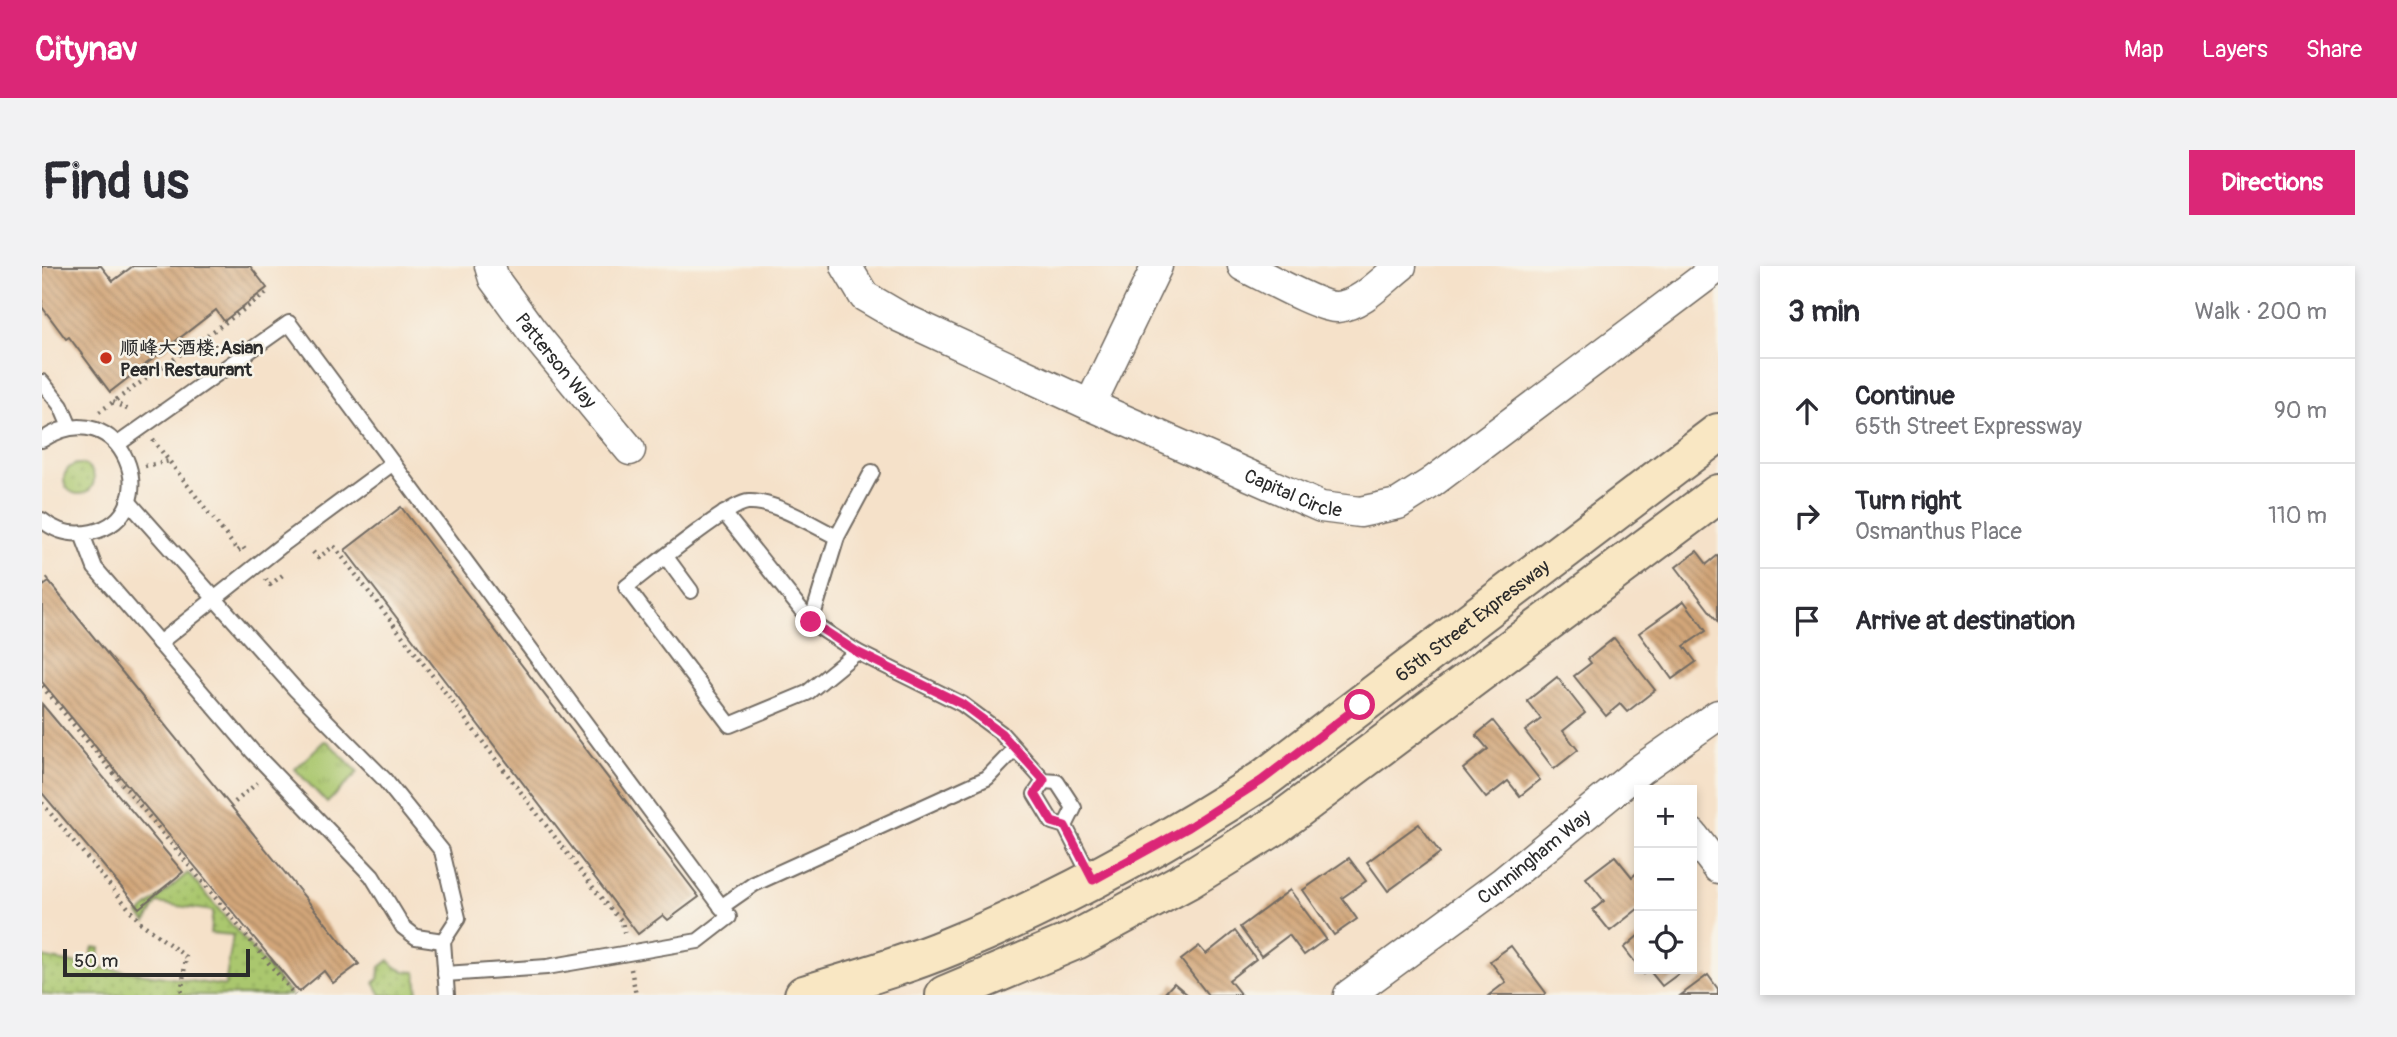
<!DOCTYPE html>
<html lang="en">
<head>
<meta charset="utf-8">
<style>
	body { margin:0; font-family:Pangolin,"LXGW WenKai TC",sans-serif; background:#f2f2f3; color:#2b2b33 }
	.controls { position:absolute; right:21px; bottom:21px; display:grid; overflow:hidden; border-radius:0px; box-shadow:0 4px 10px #0003 }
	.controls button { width:63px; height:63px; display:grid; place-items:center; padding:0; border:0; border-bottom:2px solid #e1e1e2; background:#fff; color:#2b2b33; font:35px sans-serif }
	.scale { position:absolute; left:21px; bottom:18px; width:187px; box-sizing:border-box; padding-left:7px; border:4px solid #2b2b2b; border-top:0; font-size:19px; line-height:24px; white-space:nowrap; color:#2b2b2b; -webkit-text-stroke:5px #f7f3e8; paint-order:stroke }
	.stop { position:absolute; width:21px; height:21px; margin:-16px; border:5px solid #db2777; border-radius:50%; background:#fff }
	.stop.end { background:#db2777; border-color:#fff; box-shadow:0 2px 7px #0008 }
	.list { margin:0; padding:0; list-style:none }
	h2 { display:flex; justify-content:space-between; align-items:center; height:91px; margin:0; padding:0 28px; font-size:30px }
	h2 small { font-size:23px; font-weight:400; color:#7c7c81 }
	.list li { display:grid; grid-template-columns:46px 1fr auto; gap:21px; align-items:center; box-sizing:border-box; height:105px; padding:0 28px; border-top:2px solid #e1e1e2 }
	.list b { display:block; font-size:26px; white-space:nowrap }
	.list p { margin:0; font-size:23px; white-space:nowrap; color:#7c7c81 }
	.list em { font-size:23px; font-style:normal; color:#7c7c81 }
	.icon { flex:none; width:38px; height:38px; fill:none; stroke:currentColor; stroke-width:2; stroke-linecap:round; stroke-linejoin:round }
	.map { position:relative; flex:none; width:1676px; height:729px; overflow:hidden; border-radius:0px }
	header { display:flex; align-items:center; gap:42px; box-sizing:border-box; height:98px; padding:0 35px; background:#db2777; color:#fff }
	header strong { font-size:33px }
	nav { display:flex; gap:38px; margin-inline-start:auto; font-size:24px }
	.intro { display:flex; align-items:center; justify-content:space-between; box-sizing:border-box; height:168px; padding:0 42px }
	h1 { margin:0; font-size:49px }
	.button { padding:18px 32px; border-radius:0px; background:#db2777; color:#fff; font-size:24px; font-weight:700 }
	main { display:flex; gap:42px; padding:0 42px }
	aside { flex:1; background:#fff; border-radius:0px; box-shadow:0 4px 10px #0003 }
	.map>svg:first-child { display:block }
</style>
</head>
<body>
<header>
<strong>Citynav</strong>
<nav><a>Map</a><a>Layers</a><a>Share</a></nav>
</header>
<div class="intro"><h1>Find us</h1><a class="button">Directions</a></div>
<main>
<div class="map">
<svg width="1676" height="729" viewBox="0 0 1676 729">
	<defs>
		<pattern id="grass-dots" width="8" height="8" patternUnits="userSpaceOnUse" patternTransform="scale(1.75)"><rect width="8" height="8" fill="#aac76e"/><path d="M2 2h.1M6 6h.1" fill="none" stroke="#92ab5f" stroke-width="1.8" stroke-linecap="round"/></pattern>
		<pattern id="park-tufts" width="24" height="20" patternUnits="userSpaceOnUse" patternTransform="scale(1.75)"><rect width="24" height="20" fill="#aac76e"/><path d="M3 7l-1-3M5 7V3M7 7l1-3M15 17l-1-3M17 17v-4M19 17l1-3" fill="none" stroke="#92ab5f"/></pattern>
		<pattern id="building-back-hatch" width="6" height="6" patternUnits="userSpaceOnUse" patternTransform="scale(1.75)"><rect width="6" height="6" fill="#d2a679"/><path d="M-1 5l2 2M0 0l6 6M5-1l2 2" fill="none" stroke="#ab8763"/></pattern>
	</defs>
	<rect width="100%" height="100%" fill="#f7f3e8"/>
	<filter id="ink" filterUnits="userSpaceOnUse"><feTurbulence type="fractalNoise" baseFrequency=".0143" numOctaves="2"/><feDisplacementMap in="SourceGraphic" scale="14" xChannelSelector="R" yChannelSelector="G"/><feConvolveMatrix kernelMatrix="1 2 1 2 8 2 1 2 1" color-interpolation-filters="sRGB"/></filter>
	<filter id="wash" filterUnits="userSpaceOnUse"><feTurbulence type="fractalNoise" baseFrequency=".00686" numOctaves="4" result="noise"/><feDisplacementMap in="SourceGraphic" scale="28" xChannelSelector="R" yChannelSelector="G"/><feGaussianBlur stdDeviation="1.57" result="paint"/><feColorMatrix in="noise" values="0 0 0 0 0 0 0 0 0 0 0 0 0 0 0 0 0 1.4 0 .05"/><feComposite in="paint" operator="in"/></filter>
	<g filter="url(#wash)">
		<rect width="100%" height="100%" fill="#f5e1c9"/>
		<g fill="url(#grass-dots)" stroke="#6a794c" stroke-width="2">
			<circle cx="37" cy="213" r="15"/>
			<path d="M146,607l103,122h-242l-7,-2v-36l46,9 5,-19 7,1 -2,19 127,19 8,-51 -23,-2 3,-22 -56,-8 -11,19 -7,-8z"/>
			<path d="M347,694c8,10 15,12 27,12l2,23h-37l-7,-12 4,-4 2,-12z"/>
		</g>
		<path fill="url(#park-tufts)" stroke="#6a794c" stroke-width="2" d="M282,475l4,1 30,30 -31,31 -32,-34z"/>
		<g id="blocks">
			<g fill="url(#building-back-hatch)">
				<path d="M0,0h59l12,15 20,-15h117l17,22 -43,33 -8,-11 -106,82 -41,-55 -3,2 -24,-32z"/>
				<path d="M359,241l298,390 -31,23 -5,-5 -25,19 -293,-384z"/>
				<path d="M1655,285l10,13 11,-9v67l-42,-55z"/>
				<path d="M7,316l310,382 -26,19 -9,-12 -25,21 -257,-310v-95z"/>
				<path d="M1642,335l22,30 -22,15 12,16 -24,17 -33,-46z"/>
				<path d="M1572,372l41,52 -28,22 -7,-8 -14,12 -32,-40 17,-13 -3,-4z"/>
				<path d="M1515,411l28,36 -22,18 15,19 -24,19 -29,-38 16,-12 -14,-18z"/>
				<path d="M0,438l141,168 -44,36 -97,-115z"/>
				<path d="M1451,455l47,59 -20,16 -12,-15 -22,17 -23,-29 25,-20 -12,-14z"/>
				<path d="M1377,558l21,29 -52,38 -21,-29z"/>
				<path d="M1573,590l17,21 7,-6v37l-29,23 -17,-21 11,-9 -18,-23z"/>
				<path d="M1307,592l17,23 -24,17 15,21 -23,16 -31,-45z"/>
				<path d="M1248,624l36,49 -22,16 -15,-20 -28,21 -21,-29z"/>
				<path d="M1193,665l21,28 -27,21 12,15h-33l-27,-35 18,-14 7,8z"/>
				<path d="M1597,669v32l-15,-19z"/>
				<path d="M1469,680l35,47 -2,2h-55l17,-13 -16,-21z"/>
				<path d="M1598,703h45l-23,17 -13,-16 -5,4z"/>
				<path d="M1666,709l10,14v6h-37z"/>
				<path d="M1132,717l14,12h-25z"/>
			</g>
		</g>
	</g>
	<g filter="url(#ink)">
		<use href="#blocks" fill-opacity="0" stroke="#726b62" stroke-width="2"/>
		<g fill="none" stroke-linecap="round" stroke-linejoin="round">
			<g stroke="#726b62" stroke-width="18">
				<g id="service">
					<path d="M0,116l19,24 9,21"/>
					<path d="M0,174c81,-53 127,75 50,92 -19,4 -36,0 -50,-12"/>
					<path d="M76,178l171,-121 440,594 -31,24 -151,26 -102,7"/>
					<path d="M86,235l168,189 88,89 58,72 16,67 -15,23 4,54"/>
					<path d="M682,247l87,109 46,30 105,52 39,29 43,48 13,1 17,26 -9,18"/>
					<path d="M40,268l13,34 158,184 119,124 31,51 13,10 27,4"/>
					<path d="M795,271c-23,-11 -63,-37 -89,-35 -19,1 -102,70 -122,85l104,138 77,-32 50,-41"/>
					<path d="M624,291l25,34"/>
					<path d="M769,356l26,-85 35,-65"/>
					<path d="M117,377l127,-101 107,-79"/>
					<path d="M1002,515l-9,13 17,28 13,4 27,53"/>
					<path d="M679,641l33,-23 233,-106 28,-29"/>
				</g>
			</g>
			<g stroke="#726b62" stroke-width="33">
				<g id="minor">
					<path id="s1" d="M448,0l4,13 38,52 98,119"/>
					<path id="s2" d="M804,0l18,30 36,21 190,88 231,102 39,5 38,-8 33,-21 287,-216"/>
					<path d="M1201,0c19,9 77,42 94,41 24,-2 46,-27 64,-41"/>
					<path d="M1048,139l67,-139"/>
					<path d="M1650,568l26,34"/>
					<path id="s3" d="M1307,729l154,-113 138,-113 77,-54"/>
				</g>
			</g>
			<g stroke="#726b62" stroke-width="42">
				<g id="secondary">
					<path id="s4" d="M762,729c49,-15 99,-29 147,-49 108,-44 211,-101 310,-165l457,-348"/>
					<path d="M903,729l131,-55 113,-61 84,-52 445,-333"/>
				</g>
			</g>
			<g stroke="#726b62" stroke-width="4.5" stroke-dasharray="2 5" stroke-linecap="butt">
				<path d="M71,136l18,9"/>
				<path d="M57,146l168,-119"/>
				<path d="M111,174l85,111 5,-4 2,3"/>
				<path d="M103,200l25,-5"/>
				<path d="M271,286l5,6 16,-12 271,357 17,18 3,16"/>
				<path d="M224,313l4,6 15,-12"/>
				<path d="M0,318l7,-6"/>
				<path d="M0,420l253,309"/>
				<path d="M193,536l22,-19"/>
				<path d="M0,537l98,119 46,35 -5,38"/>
				<path d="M589,703l5,26"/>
			</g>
			<use href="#service" stroke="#fff" stroke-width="14"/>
			<use href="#minor" stroke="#fff" stroke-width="30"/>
			<use href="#secondary" stroke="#f9e7c3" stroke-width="38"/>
		</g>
	</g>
	<g fill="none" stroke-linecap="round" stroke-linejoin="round" filter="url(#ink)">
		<path stroke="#db2777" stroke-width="9" d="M769,356l46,30 105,52 39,29 43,47 -9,14 17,28 13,4 28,54 96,-53 72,-46 99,-76"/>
	</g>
	<circle fill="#c8321e" stroke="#f7f3e8" stroke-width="2.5" cx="64" cy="92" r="7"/>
	<g text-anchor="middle" stroke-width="5" stroke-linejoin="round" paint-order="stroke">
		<g font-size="19" font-weight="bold" fill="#2b2b2b" stroke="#f7f3e8" text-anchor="start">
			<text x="78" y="88">顺峰大酒楼;Asian<tspan x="78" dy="22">Pearl Restaurant</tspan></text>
		</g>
		<g font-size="19" fill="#2b2b2b" stroke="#f7f3e8">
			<text dy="7" stroke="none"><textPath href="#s1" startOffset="116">Patterson Way</textPath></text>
			<text dy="7" stroke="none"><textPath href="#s2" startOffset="508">Capital Circle</textPath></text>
			<text dy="7" stroke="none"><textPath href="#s4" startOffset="772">65th Street Expressway</textPath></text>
			<text dy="7" stroke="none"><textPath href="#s3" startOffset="231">Cunningham Way</textPath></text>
		</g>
	</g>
</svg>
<div class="controls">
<button>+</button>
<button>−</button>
<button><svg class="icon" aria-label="locate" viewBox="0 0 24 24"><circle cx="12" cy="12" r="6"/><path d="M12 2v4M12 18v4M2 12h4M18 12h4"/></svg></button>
</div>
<div class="scale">50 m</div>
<div class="stop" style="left:1318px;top:439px"></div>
<div class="stop end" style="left:769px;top:356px"></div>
</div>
<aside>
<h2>3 min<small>Walk · 200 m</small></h2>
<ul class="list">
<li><svg class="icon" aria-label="ahead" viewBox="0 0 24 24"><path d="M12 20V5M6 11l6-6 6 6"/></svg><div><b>Continue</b><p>65th Street Expressway</p></div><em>90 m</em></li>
<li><svg class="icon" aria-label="right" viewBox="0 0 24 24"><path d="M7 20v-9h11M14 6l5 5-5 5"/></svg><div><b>Turn right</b><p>Osmanthus Place</p></div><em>110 m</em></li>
<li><svg class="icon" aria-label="arrive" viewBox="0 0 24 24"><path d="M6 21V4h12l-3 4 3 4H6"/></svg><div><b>Arrive at destination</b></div></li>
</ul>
</aside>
</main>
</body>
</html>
